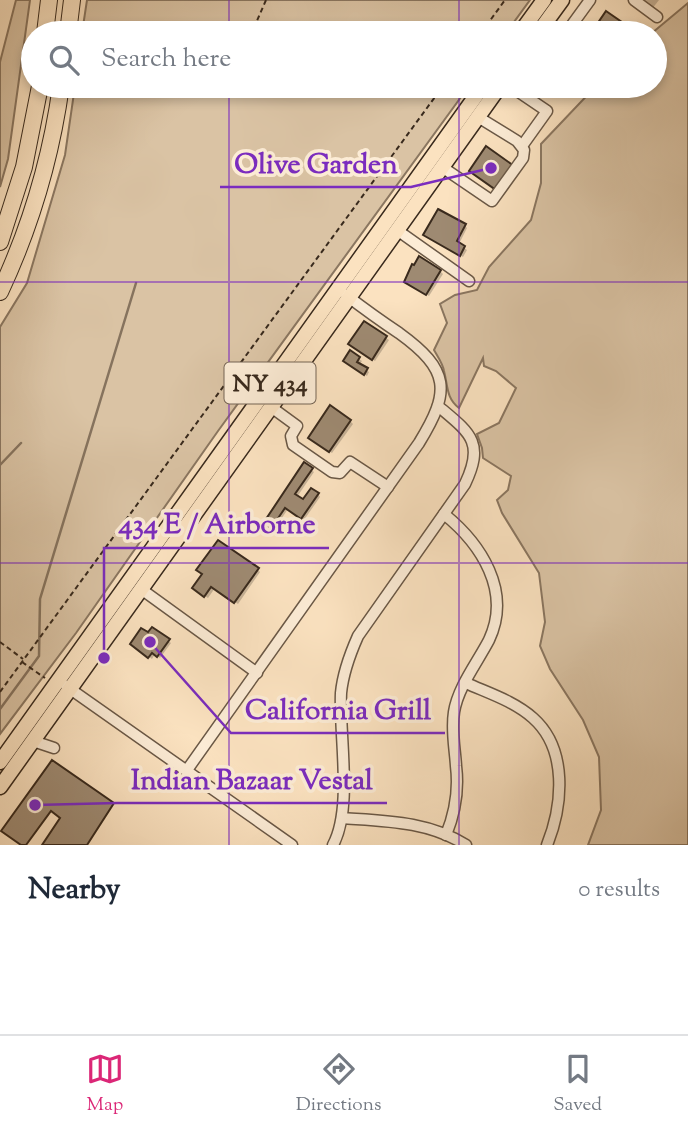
<!DOCTYPE html>
<html lang="en">
<head>
<meta charset="utf-8">
<style>
	body { margin:0; font-family:"Sorts Mill Goudy",serif; background:#f6f6f7; color:#1f2937 }
	.list { margin:0; padding:0; list-style:none }
	h2 { display:flex; justify-content:space-between; align-items:center; height:91px; margin:0; padding:0 28px; font-size:30px }
	h2 small { font-size:23px; font-weight:400; color:#747a83 }
	.icon { flex:none; width:38px; height:38px; fill:none; stroke:currentColor; stroke-width:2; stroke-linecap:round; stroke-linejoin:round }
	.map { position:relative; flex:none; width:688px; height:845px; overflow:hidden }
	.search { position:absolute; background:#fff; box-shadow:0 4px 10px #0003; left:21px; right:21px; top:21px; height:77px; display:flex; align-items:center; gap:18px; box-sizing:border-box; padding:0 24px; border-radius:38px; color:#747a83; font-size:26px }
	.sheet { height:189px; background:#fff }
	nav { display:flex; justify-content:space-around; align-items:center; box-sizing:border-box; height:98px; border-top:2px solid #e0e1e3; background:#fff; font-size:19px; color:#747a83 }
	nav a { display:grid; justify-items:center; gap:4px }
	nav .on { color:#db2777 }
	.map>svg:first-child { display:block }
</style>
</head>
<body>
<div class="map">
<svg width="688" height="845" viewBox="0 0 688 845">
	<rect width="100%" height="100%" fill="#fbe2c0"/>
	<filter id="stains"><feTurbulence type="fractalNoise" baseFrequency=".00286" numOctaves="4"/><feColorMatrix values="0 0 0 0 .2 0 0 0 0 .09 0 0 0 0 .02 0 0 0 .5 -.17"/></filter>
	<radialGradient id="worn" r=".72"><stop offset=".6" stop-color="#630" stop-opacity="0"/><stop offset="1" stop-color="#630" stop-opacity=".3"/></radialGradient>
	<g fill="#dac3a4" stroke="#8a7660" stroke-width="2">
		<path d="M16,0h14l-22,159 -8,28v-125z"/>
		<path d="M87,0h443l-24,33h-424z"/>
		<path d="M688,3v842h-100l13,-35 -2,-53 -16,-37 -33,-51 -10,-23 5,-24 -6,-49 -37,-60 -5,-13 11,-10 3,-14 -28,-18 -1,-10 -5,-14 22,-11 17,-35 -20,-17 -12,-5 -1,-8 -24,50c-13,-10 -11,-22 -15,-37 -1,-7 -6,-14 -10,-21l13,-27 -7,-19 15,-9 22,-5 12,-23 42,-47 10,-37v-39l55,-58h59v-53h-3z"/>
		<path d="M75,86h394l-251,345 -142,202 -76,101v-407l27,-44 38,-128z"/>
	</g>
	<g fill="#0003">
		<path d="M640,0h19l-7,9z"/>
		<path d="M628,29l3,4h-37z"/>
		<path d="M465,226l2,2 -8,16 8,6 -4,7 -38,-22z"/>
		<path d="M440,271l3,3 -14,22 -20,-12z"/>
		<path d="M364,323l25,17 -14,21 -22,-15z"/>
		<path d="M350,353l12,8 -3,4 10,7 -2,4 -19,-13z"/>
		<path d="M350,421l3,3 -21,29 -19,-13z"/>
		<path d="M311,470l3,2 -17,25 7,5 14,-8 2,3 -16,23 -16,-11 -17,25 -6,-4z"/>
		<path d="M257,569l3,3 -22,32 -23,-16 -7,10 -11,-7z"/>
		<path d="M168,641l3,2 -11,15 -5,-4 -3,5 -17,-13z"/>
	</g>
	<g fill="none" stroke-linecap="round" stroke-linejoin="round">
		<g stroke="#86735e" stroke-width="2.5">
			<path d="M0,465l21,-22"/>
			<path d="M0,709l39,-53 1,-57 96,-316"/>
		</g>
	</g>
	<g fill="#9e8a72" stroke="#392a1d" stroke-width="2">
		<path d="M606,11l23,16 -5,6h-33z"/>
		<path d="M486,146l28,20 -18,24 -27,-19z"/>
		<path d="M438,209l28,15 -9,17 8,5 -5,10 -37,-21z"/>
		<path d="M419,256l22,14 -15,25 -22,-13 8,-18 2,1z"/>
		<path d="M364,321l23,15 -15,24 -24,-16z"/>
		<path d="M350,350l10,7 -3,5 11,6 -4,7 -21,-14z"/>
		<path d="M330,405l21,15 -22,32 -21,-14z"/>
		<path d="M304,462l9,6 -18,26 8,5 8,-11 8,5 -18,26 -16,-11 -17,25 -8,-5z"/>
		<path d="M218,540l41,28 -25,35 -23,-16 -7,10 -12,-9 10,-14 -6,-4z"/>
		<path d="M152,627l18,12 -13,18 -5,-4 -4,5 -18,-14 11,-16 7,4z"/>
		<path d="M52,760l62,43 -27,42h-45l18,-27 -9,-7 -25,34h-5l-20,-14z"/>
	</g>
	<g fill="none" stroke-linecap="round" stroke-linejoin="round">
		<g stroke="#6a5846" stroke-width="13">
			<g id="minor">
				<path d="M634,0l23,17"/>
				<path d="M566,33l24,-33"/>
				<path d="M510,86l37,25 -25,35"/>
				<path d="M442,167l50,34 31,-43 1,-8 -7,-9 -39,-24"/>
				<path d="M397,230l72,51"/>
				<path d="M271,407l26,19 -6,10 2,9 39,27 8,1 10,-11 38,25"/>
				<path d="M444,514c37,30 68,77 45,126 -12,23 -31,47 -35,72 -3,19 1,36 2,54 3,24 -1,47 -10,69"/>
				<path d="M141,589l116,84"/>
				<path d="M466,683c22,10 48,18 67,35 35,31 30,87 14,127"/>
				<path d="M66,686l226,159"/>
				<path d="M33,741l21,7"/>
				<path d="M187,770l232,-327c32,-52 31,-73 -20,-110 -18,-12 -36,-25 -53,-38"/>
				<path d="M342,818c43,3 86,3 124,27"/>
				<path d="M333,845c20,-37 6,-109 8,-152 2,-21 9,-39 17,-57l107,-152c20,-42 5,-51 -27,-78"/>
			</g>
		</g>
		<g stroke="#392a1d" stroke-width="17">
			<g id="major">
				<path d="M520,33l24,-33"/>
				<path d="M538,33l24,-33"/>
				<path d="M0,762l483,-676"/>
				<path d="M0,787l500,-701"/>
			</g>
		</g>
		<g stroke="#392a1d" stroke-width="18">
			<g id="highway">
				<path d="M45,33l4,-33"/>
				<path d="M68,33l4,-33"/>
				<path d="M0,242l24,-75 16,-81"/>
				<path d="M0,292c31,-66 51,-134 61,-206"/>
			</g>
		</g>
		<g stroke="#392a1d" stroke-width="2" stroke-dasharray="5 3.5" stroke-linecap="butt">
			<path d="M266,0l-10,23 30,10"/>
			<path d="M481,33l24,-33"/>
			<path d="M0,642l23,17"/>
			<path d="M22,662l23,16"/>
			<path d="M0,692l443,-606"/>
		</g>
		<use href="#minor" stroke="#fcecd6" stroke-width="10"/>
		<use href="#major" stroke="#fbe2c0" stroke-width="14"/>
		<use href="#highway" stroke="#fbe2c0" stroke-width="16"/>
	</g>
	<path fill="none" stroke="#7b2cbf" stroke-width="2" stroke-opacity="0.55" d="M229,0v33M459,0v33M229,86v759M459,86v759M0,282h688M0,563h688"/>
	<g text-anchor="middle" stroke-width="7" stroke-linejoin="round" paint-order="stroke">
		<rect fill="#fcecd6" stroke="#746454" stroke-width="2" x="224.5" y="362.5" width="91" height="41" rx="5"/>
		<g font-size="24" font-weight="bold" fill="#392a1d">
			<text x="270" y="391">NY 434</text>
		</g>
	</g>
	<path fill="none" stroke="#7b2cbf" stroke-width="2.5" d="M491 168L411 187H220M104 658L104 548H329M150 642L231 733H445M35 805L117 803H387"/>
	<g fill="#7b2cbf" stroke="#fcecd6" stroke-width="2.5">
		<circle cx="491" cy="168" r="7"/>
		<circle cx="104" cy="658" r="7"/>
		<circle cx="150" cy="642" r="7"/>
		<circle cx="35" cy="805" r="7"/>
	</g>
	<g font-size="28" text-anchor="middle" font-weight="bold" fill="#7b2cbf" stroke="#fcecd6" stroke-width="7" stroke-linejoin="round" paint-order="stroke">
		<text x="316" y="173">Olive Garden</text>
		<text x="217" y="533">434 E / Airborne</text>
		<text x="338" y="719">California Grill</text>
		<text x="252" y="789">Indian Bazaar Vestal</text>
	</g>
	<rect width="100%" height="100%" filter="url(#stains)"/>
	<rect width="100%" height="100%" fill="url(#worn)"/>
</svg>
<div class="search"><svg class="icon" aria-label="search" viewBox="0 0 24 24"><circle cx="10" cy="10" r="6"/><path d="M15 15l6 6"/></svg>Search here</div>
</div>
<section class="sheet">
<h2>Nearby<small>0 results</small></h2>
<ul class="list">
</ul>
</section>
<nav>
<a class="on"><svg class="icon" aria-label="map" viewBox="0 0 24 24"><path d="M3 6l6-2 6 2 6-2v14l-6 2-6-2-6 2zM9 4v14M15 6v14"/></svg>Map</a>
<a><svg class="icon" aria-label="directions" viewBox="0 0 24 24"><path d="M12 3l9 9-9 9-9-9zM9 14v-3h6M13 9l2 2-2 2"/></svg>Directions</a>
<a><svg class="icon" aria-label="saved" viewBox="0 0 24 24"><path d="M7 4h10v16l-5-4-5 4z"/></svg>Saved</a>
</nav>
</body>
</html>
